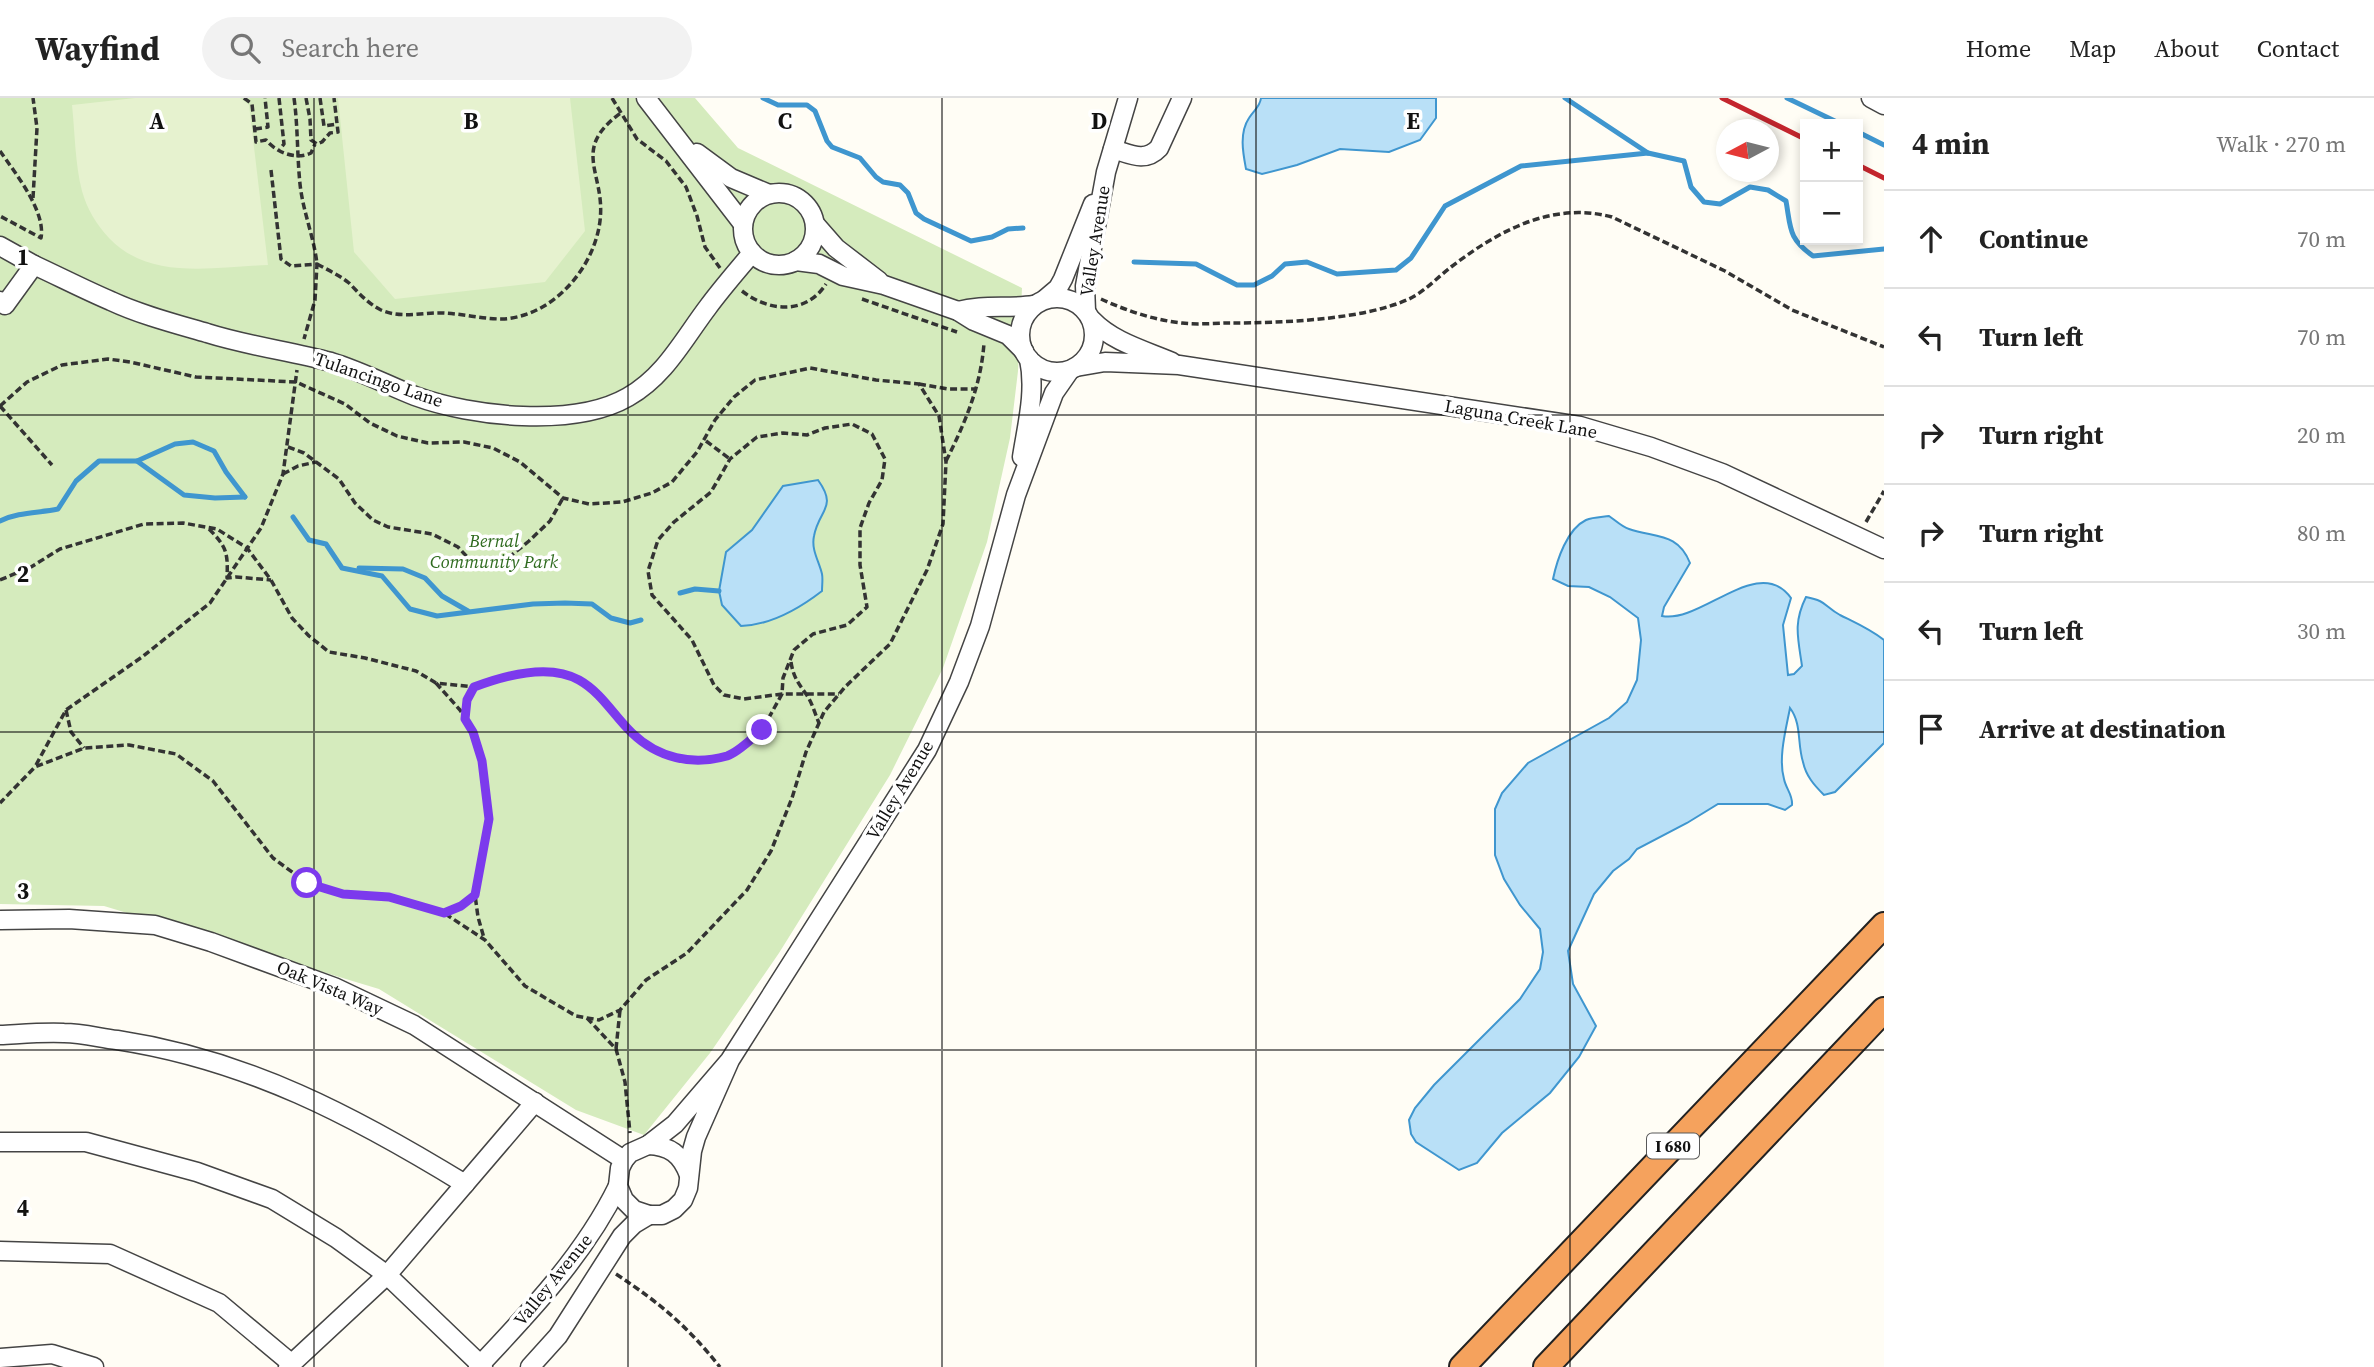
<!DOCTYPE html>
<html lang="en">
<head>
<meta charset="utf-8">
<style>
	body { margin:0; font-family:"Source Serif 4",serif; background:#f2f2f2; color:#222 }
	.controls { position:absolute; right:21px; top:21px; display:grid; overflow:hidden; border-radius:0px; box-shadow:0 4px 10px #0003 }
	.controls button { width:63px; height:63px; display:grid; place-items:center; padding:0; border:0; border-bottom:2px solid #e0e0e0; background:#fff; color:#222; font:35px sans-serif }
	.compass { position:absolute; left:1716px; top:21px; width:63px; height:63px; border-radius:50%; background:#fff; box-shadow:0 4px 10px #0003; rotate:263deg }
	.stop { position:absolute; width:21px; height:21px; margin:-16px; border:5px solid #7c3aed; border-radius:50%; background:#fff }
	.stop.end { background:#7c3aed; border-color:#fff; box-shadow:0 2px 7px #0008 }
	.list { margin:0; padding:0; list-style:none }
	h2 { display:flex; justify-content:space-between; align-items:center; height:91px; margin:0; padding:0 28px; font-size:30px }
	h2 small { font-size:23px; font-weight:400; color:#767676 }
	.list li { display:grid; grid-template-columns:46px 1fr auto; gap:21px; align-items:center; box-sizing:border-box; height:98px; padding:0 28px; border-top:2px solid #e0e0e0 }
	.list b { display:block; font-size:26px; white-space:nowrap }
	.list em { font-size:23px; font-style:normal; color:#767676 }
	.icon { flex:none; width:38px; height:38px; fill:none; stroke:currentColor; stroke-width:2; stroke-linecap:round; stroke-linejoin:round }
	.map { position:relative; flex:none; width:1884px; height:1269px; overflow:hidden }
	header { display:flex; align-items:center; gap:42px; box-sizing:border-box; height:98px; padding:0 35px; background:#fff; border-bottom:2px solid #e0e0e0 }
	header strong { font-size:33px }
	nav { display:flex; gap:38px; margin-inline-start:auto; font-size:24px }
	.search { width:490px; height:63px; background:#f2f2f2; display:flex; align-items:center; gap:18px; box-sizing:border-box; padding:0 24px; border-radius:38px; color:#767676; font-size:26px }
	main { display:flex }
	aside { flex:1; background:#fff }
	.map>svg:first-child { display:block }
</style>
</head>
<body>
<header>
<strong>Wayfind</strong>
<div class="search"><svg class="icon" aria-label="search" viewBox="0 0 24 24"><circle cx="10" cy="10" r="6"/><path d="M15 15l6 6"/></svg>Search here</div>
<nav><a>Home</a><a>Map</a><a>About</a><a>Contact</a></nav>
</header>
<main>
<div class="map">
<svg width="1884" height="1269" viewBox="0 0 1884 1269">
	<rect width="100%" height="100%" fill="#fffdf5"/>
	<path fill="#d5ebbd" d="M0,0h695l43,50 284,140 -4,83 -8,67 -23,104 -44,126 -53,107 -111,178 -69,100 -66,82 -68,-25 -197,-121 -275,-83 -104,-2z"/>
	<g fill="#e6f2cf">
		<path d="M135,0h105l9,7 19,160c-55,2 -118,16 -159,-27 -13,-14 -22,-29 -27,-47 -7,-27 -7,-58 -10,-86z"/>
		<path d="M338,0h232l15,133 -40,51 -150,17 -41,-47z"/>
	</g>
	<g fill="#b9e0f7" stroke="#3f96cf" stroke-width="2">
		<path d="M1261,0h175v20l-16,22 -31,12 -49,-3 -43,16 -35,9 -16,-5c-3,-16 -7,-36 3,-51 5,-8 11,-11 12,-20z"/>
		<path d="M818,382c20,28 1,29 -4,56 -3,14 5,25 8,38 1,5 0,11 0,17 -22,17 -52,34 -81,35l-19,-21 -3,-14 7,-39 26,-22 31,-44z"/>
		<path d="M1609,418c6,4 13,11 20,13 26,9 49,3 61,34l-26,44 -2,9c39,8 97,-63 129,-18l-8,27 5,50 6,-1 8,-8c-4,-28 -9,-43 4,-69 21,4 18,9 34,18 16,8 30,14 44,25v103l-49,49 -11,3c-10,-10 -18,-19 -21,-33 -6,-19 -1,-38 -13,-54 -4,21 -12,50 -6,71 2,10 9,16 8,26l-7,5 -17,-6h-50l-31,19 -50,26 -8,10 -16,12 -19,23 -26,57 5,33 23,42 -17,31 -29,36 -48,40 -25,30 -18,7 -43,-28 -5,-8 -2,-14 6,-12 19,-23 86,-86 20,-30 3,-17 -3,-23 -20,-24 -16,-26 -9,-24v-46l7,-16 26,-30 81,-45 18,-16 10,-22 4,-40 -3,-22 -28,-21 -21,-10 -21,-1 -15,-7c4,-19 14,-50 33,-59 7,-3 17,-3 23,-4z"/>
	</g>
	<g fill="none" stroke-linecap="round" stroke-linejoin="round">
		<g stroke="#3f96cf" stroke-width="5">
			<path d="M763,0l15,7h29l8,6 12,30 5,6 28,11 16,19 7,5 17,3 8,8 8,20 8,6 47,22 21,-4 16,-8 15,-1"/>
			<path d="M1565,0l83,55"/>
			<path d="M1787,0l54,26"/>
			<path d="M1858,34l26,13"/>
			<path d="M1134,164l62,2 41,21h17l18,-9 13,-12 22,-2 30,12 59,-4 15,-12 34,-52 76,-40 127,-13 36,8 7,26 13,15 16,2 30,-17 18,3 18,11c5,28 2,37 27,55l71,-7"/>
			<path d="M137,363l38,-17 18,-2 21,9 12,21 19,25"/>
			<path d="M293,419l16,23 17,4 16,24 40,8 28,33 27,7 96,-12 32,-1 27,1 19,14 19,5 11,-3"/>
			<path d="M0,423c18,-9 39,-8 58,-12l18,-28 23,-20h38l47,34 31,3 30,-1"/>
			<path d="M359,470l44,1 22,9 17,18 26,15"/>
			<path d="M680,495l15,-4 24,2"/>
		</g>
		<g stroke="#444" stroke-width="21">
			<g id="minor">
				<path d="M646,0l97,126"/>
				<path d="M1871,0l13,7"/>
				<path d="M1113,51c17,5 32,14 46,-1l23,-50"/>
				<path d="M697,55l34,25 38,16"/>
				<circle cx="779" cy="131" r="36"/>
				<path d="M815,126l21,24 43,33"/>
				<path d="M0,148l34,19 -29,40 -5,-4"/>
				<path d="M796,163l23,3 24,12 41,9 74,26 16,10 34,14 16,16"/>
				<path d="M34,167c26,12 51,25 77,36 30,14 65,23 96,32 41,13 83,18 124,29 30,9 56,23 84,34 57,21 159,32 213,1 37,-21 55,-57 80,-90 14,-19 29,-36 44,-54"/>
				<circle cx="1057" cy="237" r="37"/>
				<path d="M1045,201l13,-11 5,-9 30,-75"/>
				<path d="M958,213c25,-7 50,-2 76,-6"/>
				<path d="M1086,213l-1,-25 21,-114 22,-74"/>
				<path d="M1092,222c21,22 52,30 80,42"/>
				<path d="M1076,269l29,-5 74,3 401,61 71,21 71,26 162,76"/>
				<path d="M1022,359c5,-32 14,-66 7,-98"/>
				<path d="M0,822l69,-1 86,6 56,17 123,45 80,38 210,135"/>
				<path d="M0,937c21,-1 43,-3 64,-2 18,0 36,5 53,7 131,20 237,76 348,144"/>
				<path d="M730,962l-34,77 -4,14 -4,37 -5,12 -9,9 -12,6h-13l-15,-5 -10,-10 -6,-14 2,-18 4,-8 6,-7 18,-8 27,-21 55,-64 197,-310 32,-68 21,-56 36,-131 29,-78 9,-24 16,-23"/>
				<path d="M0,1044h86l111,30 75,27 64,39 51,37 96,92"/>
				<path d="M648,1047c22,1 33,9 41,30"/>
				<path d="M0,1153l110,3 109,49 73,61"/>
				<path d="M0,1260l52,-4 42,13"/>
				<path d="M288,1269l99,-92 148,-173"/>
				<path d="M478,1269c52,-55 107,-113 140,-181"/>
				<path d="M530,1269l28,-31 64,-100 12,-12 15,-9"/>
			</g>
		</g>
		<g stroke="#222" stroke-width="28">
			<g id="highway">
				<path d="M1462,1269l422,-442"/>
				<path d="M1546,1269l338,-357"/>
			</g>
		</g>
		<g stroke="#333" stroke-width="3.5" stroke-dasharray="7 3.5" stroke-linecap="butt">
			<path d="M244,0l8,6 4,38 10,-2c11,13 30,20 45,13l4,-9"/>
			<path d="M279,0l5,46 -4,5"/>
			<path d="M294,0c4,29 3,57 6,86 3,28 14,53 17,80 11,6 22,11 32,19 10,10 18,20 32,27 21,9 41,2 63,3 19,1 39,6 58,6 50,-2 92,-50 98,-98 6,-49 -31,-71 22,-109"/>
			<path d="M306,0l4,21 1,21 6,4 5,-2 8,-9 8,-1 -4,-34"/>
			<path d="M320,0l4,28 13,-2"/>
			<path d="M612,0l25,41 29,22 20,26 11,29 8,31 15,21"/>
			<path d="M255,31l13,-2 -3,-29"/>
			<path d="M0,53c15,22 46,60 41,87l-41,-22"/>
			<path d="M271,72l10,89 10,7 26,-2 -2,36 -11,39"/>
			<path d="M33,100l4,-70 -4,-30"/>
			<path d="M742,193c27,21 64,24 84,-7"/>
			<path d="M862,201l95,33"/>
			<path d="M1101,201c26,12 53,21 81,24 16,2 33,0 48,0 51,0 133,-3 179,-24 15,-7 29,-22 42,-32 47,-36 101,-66 161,-50l113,54 67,39 92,37"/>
			<path d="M919,286l29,5h28"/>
			<path d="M0,308l27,-24 35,-17 46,-6 22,3 66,15 100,5 49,22 25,19 27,13 31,7 36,-1 29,6 27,14 43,36 26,6 33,-2 30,-9 20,-11 25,-30 18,-32 19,-23 21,-17 55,-12 66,12 43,4 20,32 7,46 -3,62 -16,46 -37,74 -45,43 -21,25 -18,40 -14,46 -21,53 -24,39 -60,63 -41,27 -26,30 -21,10 -23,-4 -51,-30 -40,-46 -41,-27 -55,-17 -46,-2 -36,-11 -34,-25 -60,-77 -37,-27 -47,-9 -45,3 -49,19 -35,36"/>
			<path d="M0,308l52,59"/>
			<path d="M706,343l24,18"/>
			<path d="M288,349l16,6 35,26 16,24 18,17 15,7 44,7 26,13 12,13 18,5 19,-6 22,-18 21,-20 13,-23"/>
			<path d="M946,363c19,-38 35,-75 38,-118"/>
			<path d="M283,376l15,-8 18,-4"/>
			<path d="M1866,424l18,-31"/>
			<path d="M209,431c18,18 19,24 18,49l9,-1 35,3"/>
			<path d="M0,482l31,-13 29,-18 84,-25 39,-1 34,6 30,19 24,32 21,38 17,18 20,16 36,6 51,13 20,12 38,4 27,-11 35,-4 32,4 11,4 28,23 24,29 24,19 35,10 39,-6 33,-25 20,-36 1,-16 11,-28 19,-16 34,-9 20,-18 -7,-42v-37l9,-25 13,-23 3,-21 -13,-25 -20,-10 -27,4 -18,7 -24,-2 -26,4 -27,22 -19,33 -37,30 -16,18 -10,31 4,24 40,45 22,45 10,10 20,4 38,-5h57"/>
			<path d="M791,564c2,14 7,21 15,32 6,8 9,20 13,29"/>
			<path d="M436,585l24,27 13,21 9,30 7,58 -14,76 3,22 6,21"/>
			<path d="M66,612l5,22 13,16"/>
			<path d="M465,619l2,-17 7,-12"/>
			<path d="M36,667l30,-55 76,-53 68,-54 51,-75 22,-54 14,-104"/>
			<path d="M444,815l17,-7 14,-11"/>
			<path d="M587,920l29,31 9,33 5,51"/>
			<path d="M616,951l4,-39"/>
			<path d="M616,1176c45,30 70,51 104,93"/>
		</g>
		<use href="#minor" stroke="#fff" stroke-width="18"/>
		<use href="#highway" stroke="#f5a25d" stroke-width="24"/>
		<g stroke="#c4262e" stroke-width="5">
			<path d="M1722,0l83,41"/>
			<path d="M1858,67l26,13"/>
		</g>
	</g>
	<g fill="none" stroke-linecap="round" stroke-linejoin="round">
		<path stroke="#7c3aed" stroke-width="9" d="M307,785l36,11 46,3 55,16 17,-7 14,-11 14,-76 -7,-58 -9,-29 -8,-13 2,-19 7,-13c29,-11 75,-24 105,-7 23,13 35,36 53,53 26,25 60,33 95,23 12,-4 25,-18 35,-26"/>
	</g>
	<path fill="none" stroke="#111" stroke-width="2" stroke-opacity="0.55" d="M314,0v1269M628,0v1269M942,0v1269M1256,0v1269M1570,0v1269M0,317h1884M0,634h1884M0,952h1884"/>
	<g text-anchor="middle" stroke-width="7" stroke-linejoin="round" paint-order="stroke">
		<rect fill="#fff" stroke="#585858" stroke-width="2" x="1647" y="1035.5" width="52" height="25" rx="5"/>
		<g font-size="16" font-weight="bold" fill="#111">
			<text x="1673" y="1054">I 680</text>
		</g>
		<g font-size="18" fill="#111" stroke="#fff">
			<text transform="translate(1095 143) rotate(-81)" y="6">Valley Avenue</text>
			<text transform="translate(379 282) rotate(19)" y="6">Tulancingo Lane</text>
			<text transform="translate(1521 321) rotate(10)" y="6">Laguna Creek Lane</text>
			<text transform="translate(900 692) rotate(-59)" y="6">Valley Avenue</text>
			<text transform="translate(330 890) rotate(23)" y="6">Oak Vista Way</text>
			<text transform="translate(553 1182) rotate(-51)" y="6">Valley Avenue</text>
		</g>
		<g font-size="18" font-style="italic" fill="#2f6b1f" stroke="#fff">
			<text x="494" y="449">Bernal<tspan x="494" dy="21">Community Park</tspan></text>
		</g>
	</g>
	<g font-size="23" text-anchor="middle" font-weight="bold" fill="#111" stroke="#fff" stroke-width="7" stroke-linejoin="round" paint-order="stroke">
		<text x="157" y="31">A</text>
		<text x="471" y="31">B</text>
		<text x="785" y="31">C</text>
		<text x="1099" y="31">D</text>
		<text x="1413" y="31">E</text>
		<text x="23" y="167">1</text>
		<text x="23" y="484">2</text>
		<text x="23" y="801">3</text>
		<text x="23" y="1118">4</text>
	</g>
</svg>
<div class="controls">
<button>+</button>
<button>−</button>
</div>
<svg class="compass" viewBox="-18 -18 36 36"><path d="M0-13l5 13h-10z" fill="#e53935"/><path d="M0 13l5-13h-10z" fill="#767676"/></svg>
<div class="stop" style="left:307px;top:785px"></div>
<div class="stop end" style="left:762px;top:632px"></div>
</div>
<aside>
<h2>4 min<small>Walk · 270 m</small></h2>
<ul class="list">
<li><svg class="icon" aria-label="ahead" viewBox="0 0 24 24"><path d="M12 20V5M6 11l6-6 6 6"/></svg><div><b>Continue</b></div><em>70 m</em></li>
<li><svg class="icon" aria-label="left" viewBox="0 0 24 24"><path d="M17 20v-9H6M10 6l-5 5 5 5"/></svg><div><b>Turn left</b></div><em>70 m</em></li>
<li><svg class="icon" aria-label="right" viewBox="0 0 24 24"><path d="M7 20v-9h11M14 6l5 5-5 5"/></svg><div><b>Turn right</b></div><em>20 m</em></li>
<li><svg class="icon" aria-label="right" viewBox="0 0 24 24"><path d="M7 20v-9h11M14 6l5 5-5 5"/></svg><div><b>Turn right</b></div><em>80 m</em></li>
<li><svg class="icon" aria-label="left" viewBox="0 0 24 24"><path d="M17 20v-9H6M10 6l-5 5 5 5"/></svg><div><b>Turn left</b></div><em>30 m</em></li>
<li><svg class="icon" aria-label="arrive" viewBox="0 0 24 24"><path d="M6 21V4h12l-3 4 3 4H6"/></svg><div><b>Arrive at destination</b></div></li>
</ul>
</aside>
</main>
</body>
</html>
